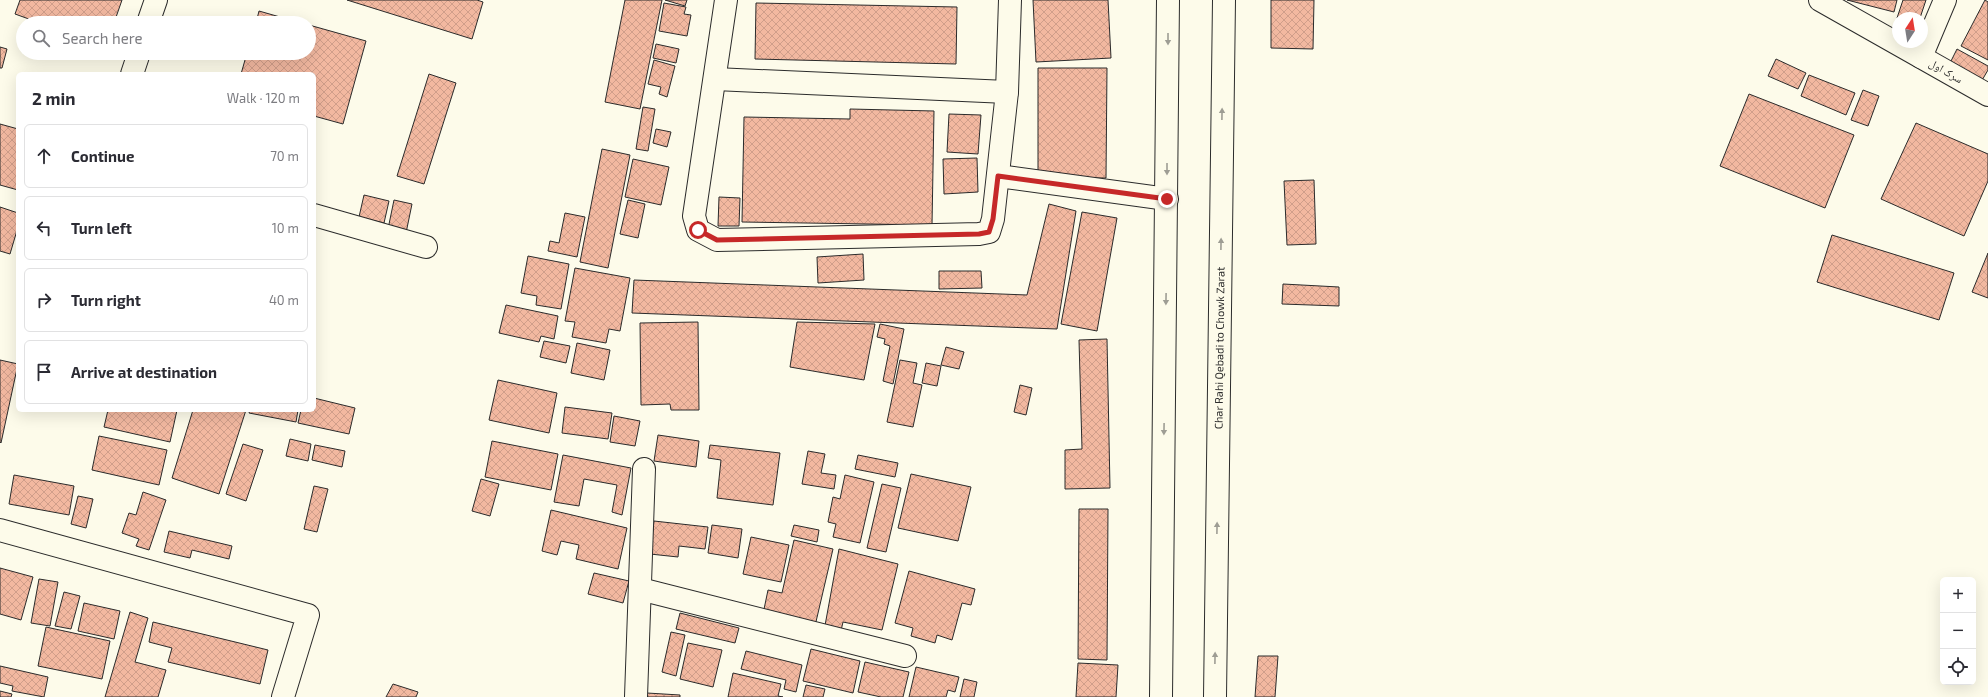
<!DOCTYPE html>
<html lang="en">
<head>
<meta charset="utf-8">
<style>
	body { margin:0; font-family:"Exo 2","Noto Naskh Arabic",sans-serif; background:#f2f2f3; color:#2b2b33 }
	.controls { position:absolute; right:12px; bottom:12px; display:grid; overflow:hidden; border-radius:6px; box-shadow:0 4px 16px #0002 }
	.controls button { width:36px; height:36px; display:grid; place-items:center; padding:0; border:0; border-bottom:1px solid #e1e1e2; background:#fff; color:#2b2b33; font:20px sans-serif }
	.compass { position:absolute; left:1892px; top:12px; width:36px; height:36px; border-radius:50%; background:#fff; box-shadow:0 4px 16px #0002; rotate:12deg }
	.stop { position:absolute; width:12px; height:12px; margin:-9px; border:3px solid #c62828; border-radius:50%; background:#fff }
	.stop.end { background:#c62828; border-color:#fff; box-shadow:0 1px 4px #0008 }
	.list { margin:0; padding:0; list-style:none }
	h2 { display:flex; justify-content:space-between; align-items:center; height:52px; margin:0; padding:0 16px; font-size:17px }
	h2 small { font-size:13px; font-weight:400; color:#7c7c81 }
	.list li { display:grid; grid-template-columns:26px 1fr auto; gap:12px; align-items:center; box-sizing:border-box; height:64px; margin:0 8px 8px; padding:0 8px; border:1px solid #e1e1e2; border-radius:6px }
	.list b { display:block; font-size:15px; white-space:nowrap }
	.list em { font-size:13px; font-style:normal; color:#7c7c81 }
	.icon { flex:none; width:22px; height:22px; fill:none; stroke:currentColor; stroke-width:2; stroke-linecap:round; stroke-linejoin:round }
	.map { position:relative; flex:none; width:1988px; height:697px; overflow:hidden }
	.search { position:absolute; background:#fff; box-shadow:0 4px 16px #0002; left:16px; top:16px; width:300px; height:44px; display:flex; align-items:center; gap:10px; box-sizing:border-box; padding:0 14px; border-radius:22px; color:#7c7c81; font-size:15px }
	.panel { position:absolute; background:#fff; box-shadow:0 4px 16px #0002; left:16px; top:72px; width:300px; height:340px; border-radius:6px }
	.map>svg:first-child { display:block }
</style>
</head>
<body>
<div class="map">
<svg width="1988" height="697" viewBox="0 0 1988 697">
	<defs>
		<pattern id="building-cross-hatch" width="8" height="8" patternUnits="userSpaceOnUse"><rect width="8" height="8" fill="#f2b8a0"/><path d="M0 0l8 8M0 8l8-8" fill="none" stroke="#d09e8a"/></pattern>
	</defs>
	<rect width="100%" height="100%" fill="#fdfbea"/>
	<g fill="url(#building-cross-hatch)" stroke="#2b2b2b">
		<path d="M20,0h102l-8,23h-74l-25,-9z"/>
		<path d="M347,0h130l6,2 -11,37z"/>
		<path d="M625,0h37l-22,109 -35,-7z"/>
		<path d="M665,0h22l-2,6z"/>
		<path d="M1033,0h75l3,58 -75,4z"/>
		<path d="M1271,0h43l-1,49 -42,-1z"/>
		<path d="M1847,0h50l-3,12z"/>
		<path d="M1903,0h23l-6,18h-23z"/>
		<path d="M1985,0l3,2v58l-27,-14z"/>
		<path d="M664,3l22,4 -2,7 7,1 -4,21 -28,-5z"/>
		<path d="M756,3l201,4 -1,57 -201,-5z"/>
		<path d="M259,11l42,12h-45z"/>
		<path d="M309,25l57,16 -23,83 -29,-8v-42h-73l6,-21h62z"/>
		<path d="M656,44l23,5 -3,14 -23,-5z"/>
		<path d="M0,47l7,2 -5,19h-2z"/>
		<path d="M1957,49l31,17v4l-7,12 -32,-17z"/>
		<path d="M1776,59l30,14 -8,16 -30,-13z"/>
		<path d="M654,60l21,6 -8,31 -8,-3 2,-7 -13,-3z"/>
		<path d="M1038,68h69l-1,110h-68z"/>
		<path d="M429,74l27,9 -32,101 -27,-8z"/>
		<path d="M1809,75l46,18 -9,22 -45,-19z"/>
		<path d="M1863,90l16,6 -11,30 -17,-6z"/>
		<path d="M1749,94l105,41 -29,73 -105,-42z"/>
		<path d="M643,107l12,2 -7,42 -12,-2z"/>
		<path d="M850,109l84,2 -2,114 -190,-3 2,-105 106,2z"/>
		<path d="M949,114l32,1 -3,39 -31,-2z"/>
		<path d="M1916,123l72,31v27l-24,55 -83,-37z"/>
		<path d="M0,124l18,5v61l-18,-5z"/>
		<path d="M656,129l15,3 -4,15 -14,-4z"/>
		<path d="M602,149l28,6 -22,113 -28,-6z"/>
		<path d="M977,158l1,34 -34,2 -1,-35z"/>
		<path d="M633,159l36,8 -8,38 -36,-8z"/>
		<path d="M1314,180l2,64 -29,1 -3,-64z"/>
		<path d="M364,195l25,6 -5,22 -25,-6z"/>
		<path d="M719,197l21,1 -1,28h-21z"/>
		<path d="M394,200l18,4 -6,29 -18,-4z"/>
		<path d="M628,200l17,4 -7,34 -18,-4z"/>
		<path d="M1049,204l27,7 -19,118 -425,-16 2,-33 393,15z"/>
		<path d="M0,207l18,6v14l-8,27 -10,-3z"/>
		<path d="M1082,212l35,6 -20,113 -36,-7z"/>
		<path d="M565,213l20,4 -8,40 -29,-6 2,-10 9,2z"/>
		<path d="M1832,235l122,38 -15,47 -122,-38z"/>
		<path d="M1988,253v45l-16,-6z"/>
		<path d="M863,254l1,26 -46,3 -1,-26z"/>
		<path d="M528,256l41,8 -8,45 -25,-4 1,-9 -16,-3z"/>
		<path d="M575,268l55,10 -10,53 -11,-2 -3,14 -34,-6 3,-15 -10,-1z"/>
		<path d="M939,271h42l1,17 -43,1z"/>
		<path d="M1283,284l56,3v19l-57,-2z"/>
		<path d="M506,305l52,11 -4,23 -13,-3 -2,6 -40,-9z"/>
		<path d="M698,322l1,88h-28l-1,-6 -29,1 -1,-82z"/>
		<path d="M797,322l78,2 -11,56 -74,-13z"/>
		<path d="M880,324l24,5 -11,55 -10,-3 7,-35 -6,-2 1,-5 -8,-2z"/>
		<path d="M1107,339l3,149 -45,1v-39l17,-1 -3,-109z"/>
		<path d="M544,341l26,5 -4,17 -26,-6z"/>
		<path d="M577,343l33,7 -6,30 -33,-7z"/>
		<path d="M946,347l18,5 -5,17 -18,-4z"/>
		<path d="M0,360l18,4 -17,79 -1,-1z"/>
		<path d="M900,360l17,3 -4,20 9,2 -9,42 -26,-5z"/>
		<path d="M926,363l15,3 -4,20 -15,-3z"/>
		<path d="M498,380l59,13 -8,40 -60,-13z"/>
		<path d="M1020,385l12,3 -6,27 -12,-3z"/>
		<path d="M314,398l41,10 -6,26 -51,-11 3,-13h13z"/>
		<path d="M565,407l47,6 -4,26 -46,-6z"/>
		<path d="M108,410h69l-7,32 -66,-15z"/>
		<path d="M193,410h53l-27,84 -47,-16z"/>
		<path d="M250,410h48l-2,12 -47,-9z"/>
		<path d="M614,416l26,5 -5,25 -25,-4z"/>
		<path d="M658,435l41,6 -3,26 -42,-6z"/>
		<path d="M99,436l68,14 -8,35 -67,-15z"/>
		<path d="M290,439l21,5 -3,17 -22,-5z"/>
		<path d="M492,441l66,13 -7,36 -66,-13z"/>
		<path d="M243,444l20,6 -17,51 -20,-7z"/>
		<path d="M315,445l30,6 -3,16 -30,-7z"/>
		<path d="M710,445l70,8 -7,52 -56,-7 4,-38 -13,-2z"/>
		<path d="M808,451l17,3 -4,19 15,2 -2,14 -32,-5z"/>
		<path d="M563,455l68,13 -9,47 -10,-3 5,-27 -33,-6 -5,27 -25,-4z"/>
		<path d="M858,455l40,8 -3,14 -40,-8z"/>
		<path d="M911,474l60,13 -13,54 -60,-13z"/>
		<path d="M14,475l60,11 -5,29 -60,-11z"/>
		<path d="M845,475l29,7 -14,61 -27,-6 3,-13 -8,-2 5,-25 7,2z"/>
		<path d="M481,479l18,5 -9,32 -18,-5z"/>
		<path d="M882,484l19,4 -15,64 -19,-4z"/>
		<path d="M314,486l14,3 -11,43 -13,-3z"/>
		<path d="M143,492l23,8 -17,50 -13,-4 3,-7 -17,-6 7,-20 7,2z"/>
		<path d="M78,496l15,3 -7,29 -15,-4z"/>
		<path d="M1079,509h29l-1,151 -29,-1z"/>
		<path d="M551,510l76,18 -9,41 -42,-10 3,-14 -18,-4 -4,14 -15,-4z"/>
		<path d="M654,521l54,6 -3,22 -26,-3 -1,11 -28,-3z"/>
		<path d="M712,525l30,4 -4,29 -30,-5z"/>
		<path d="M794,525l25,5 -2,12 -26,-6z"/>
		<path d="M169,531l63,15 -3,13 -37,-9 -2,8 -26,-6z"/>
		<path d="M751,537l38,8 -8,37 -38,-8z"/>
		<path d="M794,540l39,9 -18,77 -52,-12 5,-24 14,3z"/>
		<path d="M839,549l59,15 -16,66 -39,-8 -3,13 -16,-4z"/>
		<path d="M0,568l33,9 -12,43 -21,-6z"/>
		<path d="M909,571l66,18 -4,16 -9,-2 -10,37 -15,-5 -2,8 -24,-7 2,-8 -18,-5z"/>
		<path d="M594,573l35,8 -6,22 -35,-9z"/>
		<path d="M39,579l19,3 -8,44 -19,-3z"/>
		<path d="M64,592l16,4 -9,33 -16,-3z"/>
		<path d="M84,603l36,8 -6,28 -36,-8z"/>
		<path d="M130,612l18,6 -13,44 31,8 -8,27h-53z"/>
		<path d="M680,613l59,15 -4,15 -59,-14z"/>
		<path d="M153,622l115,28 -8,34 -92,-22 4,-14 -23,-6z"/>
		<path d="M46,627l64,14 -8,38 -64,-13z"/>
		<path d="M671,632l14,3 -9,41 -14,-4z"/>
		<path d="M688,643l34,7 -9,37 -33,-8z"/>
		<path d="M811,649l49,12 -7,32 -50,-12z"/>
		<path d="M746,651l56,14 -6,27 -12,-3 2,-9 -45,-11z"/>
		<path d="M1258,656h20l-3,41h-20z"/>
		<path d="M865,662l44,10 -6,25h-22l-23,-5z"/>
		<path d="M1078,663l40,2 -2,32h-40z"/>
		<path d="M0,666l48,11 -4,20 -32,-6 1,-5 -13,-3z"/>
		<path d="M916,667l43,10 -4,15 -7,-2 -2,7h-37z"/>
		<path d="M733,673l48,11 -3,12 5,1h-55z"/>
		<path d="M964,679l13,3 -3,15h-14z"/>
		<path d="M393,684l25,8 -2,5h-30z"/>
		<path d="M806,685l19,4 -2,8h-20z"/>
		<path d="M0,691l12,3 -1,3h-11z"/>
		<path d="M647,693l33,2v2h-34z"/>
	</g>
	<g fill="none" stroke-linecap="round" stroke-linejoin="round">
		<g stroke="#2b2b2b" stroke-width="24">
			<g id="minor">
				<path d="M726,0l-32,216 4,14 19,10 262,-6 10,-2 4,-13 14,-127 3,-92"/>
				<path d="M1820,0l168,95"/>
				<path d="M148,23l8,-23"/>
				<path d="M1921,57l24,-57"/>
				<path d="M132,74l7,-21"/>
				<path d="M715,79l292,13"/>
				<path d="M998,176l169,23"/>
				<path d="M314,215l112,32"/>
				<path d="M0,530l308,85 -25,82"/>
				<path d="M640,589l265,67"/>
				<path d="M636,697l8,-228"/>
			</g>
		</g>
		<g stroke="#2b2b2b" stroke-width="24">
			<g id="highway">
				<path d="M1161,697l7,-697"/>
				<path id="s1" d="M1215,697l9,-697"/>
			</g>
		</g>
		<use href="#minor" stroke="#fdfbea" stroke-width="22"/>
		<use href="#highway" stroke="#fdfbea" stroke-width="22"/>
	</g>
	<defs><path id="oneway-solid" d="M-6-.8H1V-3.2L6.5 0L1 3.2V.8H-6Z"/></defs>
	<g fill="#9e9d94">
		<use href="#oneway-solid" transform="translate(1168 39) rotate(90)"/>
		<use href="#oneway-solid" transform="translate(1222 114) rotate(-89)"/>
		<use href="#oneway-solid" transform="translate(1167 169) rotate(90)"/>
		<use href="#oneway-solid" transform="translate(1221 244) rotate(-89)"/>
		<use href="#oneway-solid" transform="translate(1166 299) rotate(91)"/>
		<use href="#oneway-solid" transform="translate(1164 429) rotate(91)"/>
		<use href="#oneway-solid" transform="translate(1217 528) rotate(-89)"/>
		<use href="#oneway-solid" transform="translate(1215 658) rotate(-89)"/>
	</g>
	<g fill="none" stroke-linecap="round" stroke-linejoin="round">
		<path stroke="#c62828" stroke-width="5" d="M698,230l19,10 262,-6 10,-2 4,-13 5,-43 169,23"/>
	</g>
	<g text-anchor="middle" stroke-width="3" stroke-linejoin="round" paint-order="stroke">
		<g font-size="11" fill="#2b2b2b" stroke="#fdfbea">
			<text transform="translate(1946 71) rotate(30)" y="4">سرک اول</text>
			<text dy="4" stroke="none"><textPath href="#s1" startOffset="349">Char Rahi Qebadi to Chowk Zarat</textPath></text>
		</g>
	</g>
</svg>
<div class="controls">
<button>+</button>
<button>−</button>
<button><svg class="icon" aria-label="locate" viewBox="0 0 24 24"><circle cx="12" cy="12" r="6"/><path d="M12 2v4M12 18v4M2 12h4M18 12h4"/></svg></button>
</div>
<svg class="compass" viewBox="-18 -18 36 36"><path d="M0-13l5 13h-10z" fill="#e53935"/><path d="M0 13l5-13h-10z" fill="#7c7c81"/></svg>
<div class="stop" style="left:698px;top:230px"></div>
<div class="stop end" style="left:1167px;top:199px"></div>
<div class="search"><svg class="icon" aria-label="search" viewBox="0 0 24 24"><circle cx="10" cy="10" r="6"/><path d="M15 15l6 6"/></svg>Search here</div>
<section class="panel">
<h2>2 min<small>Walk · 120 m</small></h2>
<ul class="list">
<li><svg class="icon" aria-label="ahead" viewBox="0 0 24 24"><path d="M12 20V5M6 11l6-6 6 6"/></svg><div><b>Continue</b></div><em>70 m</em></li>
<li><svg class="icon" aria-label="left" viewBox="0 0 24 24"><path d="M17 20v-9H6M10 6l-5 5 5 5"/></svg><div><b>Turn left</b></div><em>10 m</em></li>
<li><svg class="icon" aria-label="right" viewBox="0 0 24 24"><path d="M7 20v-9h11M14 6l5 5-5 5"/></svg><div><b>Turn right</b></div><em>40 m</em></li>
<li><svg class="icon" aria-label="arrive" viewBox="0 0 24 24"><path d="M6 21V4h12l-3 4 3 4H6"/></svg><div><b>Arrive at destination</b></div></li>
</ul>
</section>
</div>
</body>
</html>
